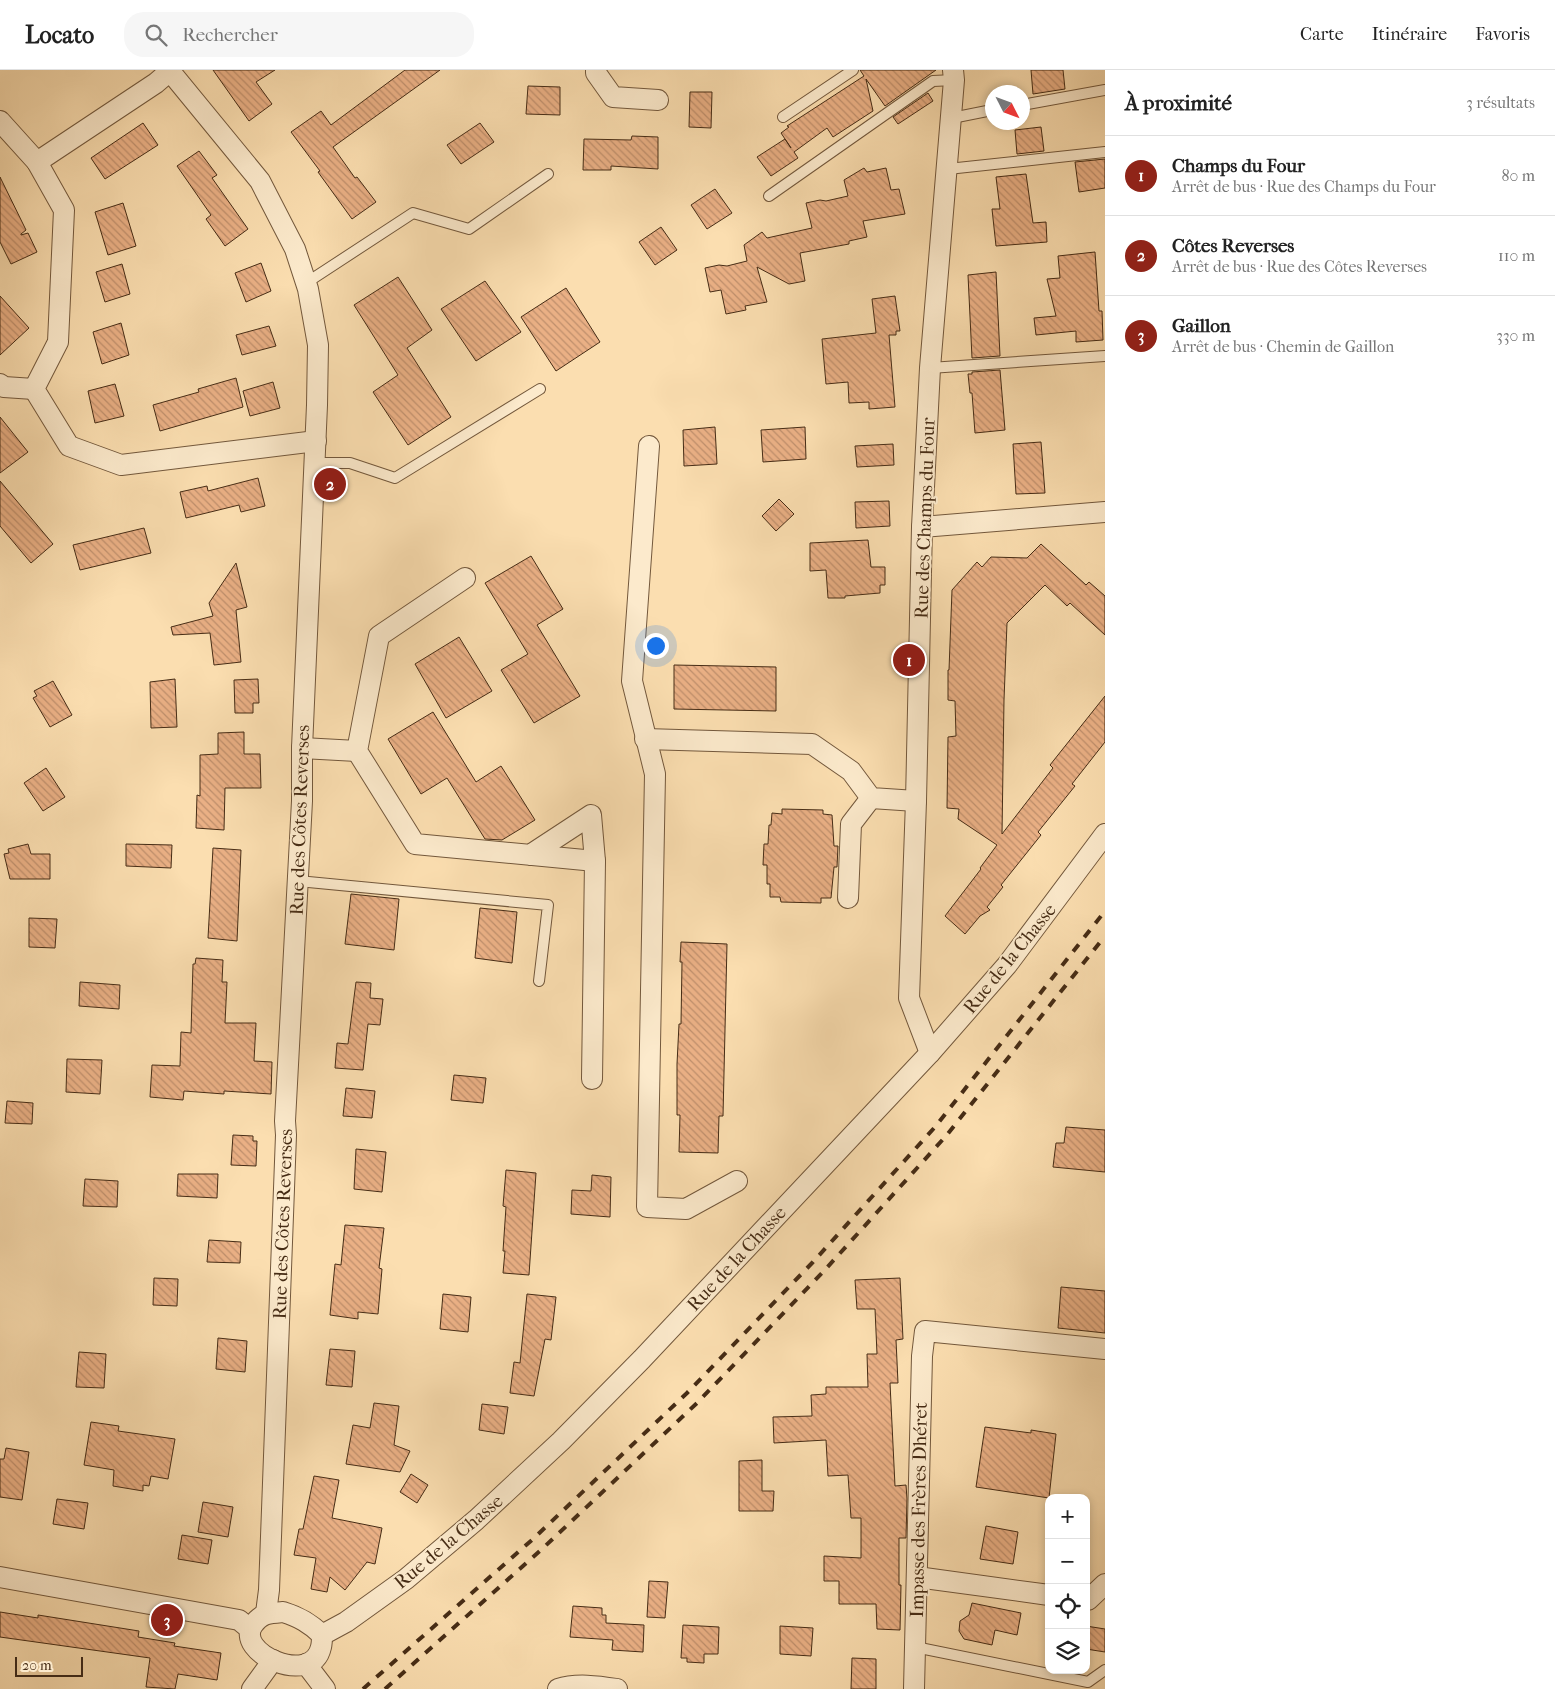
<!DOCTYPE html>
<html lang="fr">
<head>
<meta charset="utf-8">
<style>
	body { margin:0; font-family:"IM FELL French Canon",serif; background:#f6f6f6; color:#222 }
	.controls { position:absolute; right:15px; bottom:15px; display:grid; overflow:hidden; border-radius:10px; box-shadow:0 2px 8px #0003 }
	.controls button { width:45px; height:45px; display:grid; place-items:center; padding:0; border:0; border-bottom:1px solid #e0e0e0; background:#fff; color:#222; font:25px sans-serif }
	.compass { position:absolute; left:985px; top:15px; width:45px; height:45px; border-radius:50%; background:#fff; box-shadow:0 2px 8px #0003; rotate:132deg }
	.scale { position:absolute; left:15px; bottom:12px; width:68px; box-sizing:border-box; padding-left:5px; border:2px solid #462c15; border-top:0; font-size:14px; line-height:18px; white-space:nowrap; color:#462c15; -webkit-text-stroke:4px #fceacc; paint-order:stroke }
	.you { position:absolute; left:655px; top:575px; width:18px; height:18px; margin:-12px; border:4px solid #fff; border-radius:50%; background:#1a73e8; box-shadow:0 0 0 8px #1a73e833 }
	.badge { display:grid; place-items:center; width:32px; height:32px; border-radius:50%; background:#8f2418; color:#fff; font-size:16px; font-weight:700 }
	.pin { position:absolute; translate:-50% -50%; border:2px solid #fff; box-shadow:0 1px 5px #0006 }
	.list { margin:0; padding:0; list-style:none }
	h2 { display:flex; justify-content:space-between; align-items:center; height:65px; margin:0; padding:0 20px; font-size:21px }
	h2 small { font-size:16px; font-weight:400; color:#767676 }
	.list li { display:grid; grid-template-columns:32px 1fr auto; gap:15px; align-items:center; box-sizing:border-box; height:80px; padding:0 20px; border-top:1px solid #e0e0e0 }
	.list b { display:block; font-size:19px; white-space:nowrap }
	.list p { margin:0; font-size:16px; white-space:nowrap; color:#767676 }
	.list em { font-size:16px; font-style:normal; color:#767676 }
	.icon { flex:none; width:28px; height:28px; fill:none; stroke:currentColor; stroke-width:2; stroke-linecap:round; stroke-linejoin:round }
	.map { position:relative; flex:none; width:1105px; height:1619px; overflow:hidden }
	header { display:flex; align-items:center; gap:30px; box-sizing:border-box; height:70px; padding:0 25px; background:#fff; border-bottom:1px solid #e0e0e0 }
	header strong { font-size:24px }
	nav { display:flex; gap:28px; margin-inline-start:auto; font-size:18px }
	.search { width:350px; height:45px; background:#f6f6f6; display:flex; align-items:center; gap:12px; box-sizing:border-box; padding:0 18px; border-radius:20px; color:#767676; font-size:19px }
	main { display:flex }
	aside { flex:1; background:#fff }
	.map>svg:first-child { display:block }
</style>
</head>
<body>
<header>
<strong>Locato</strong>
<div class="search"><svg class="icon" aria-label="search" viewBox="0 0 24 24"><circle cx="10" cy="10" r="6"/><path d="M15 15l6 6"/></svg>Rechercher</div>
<nav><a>Carte</a><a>Itinéraire</a><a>Favoris</a></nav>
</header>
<main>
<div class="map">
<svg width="1105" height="1619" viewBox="0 0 1105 1619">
	<defs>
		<pattern id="building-back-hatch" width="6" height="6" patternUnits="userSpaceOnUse" patternTransform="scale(1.25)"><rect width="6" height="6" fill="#eab085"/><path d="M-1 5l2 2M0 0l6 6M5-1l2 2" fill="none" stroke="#bf8f6c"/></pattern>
	</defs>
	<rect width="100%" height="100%" fill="#fbdeb0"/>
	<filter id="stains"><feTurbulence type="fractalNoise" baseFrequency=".004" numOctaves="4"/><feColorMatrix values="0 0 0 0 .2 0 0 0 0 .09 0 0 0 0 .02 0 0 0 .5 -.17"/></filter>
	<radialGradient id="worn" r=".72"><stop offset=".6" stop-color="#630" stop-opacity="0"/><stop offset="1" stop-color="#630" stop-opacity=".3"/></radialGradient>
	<g fill="url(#building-back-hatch)" stroke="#462c15">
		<path d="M213,0h62l-19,12 16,22 -23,17z"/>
		<path d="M405,0h35l-107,77 22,31 2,-1 19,25 -24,17 -34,-47 2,-1 -29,-39 30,-21 10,14z"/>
		<path d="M860,0h76l-51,36 -19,-27 7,32 -40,26 -6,-9 -33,24 4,6 -27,18 -14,-19 28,-18 6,9 -10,-15 8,-6 -2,-1 77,-50z"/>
		<path d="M1031,0h32l2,19 -32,5z"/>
		<path d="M528,16l32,1v28l-34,-1z"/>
		<path d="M690,22h22l-1,36 -22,-1z"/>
		<path d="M928,23l5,8 -35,23 -5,-7z"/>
		<path d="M143,53l15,22 -53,34 -14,-21z"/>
		<path d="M480,53l14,19 -33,22 -14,-19z"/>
		<path d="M1041,57l3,24 -27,3 -2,-24z"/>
		<path d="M632,66l26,1v32l-47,-3v4h-28l1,-31 47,1z"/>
		<path d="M199,81l18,24 -5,3 36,51 -23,17 -19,-27 5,-4 -34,-49z"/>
		<path d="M1105,89v29l-26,4 -4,-30z"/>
		<path d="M864,98l3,4 19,-4 5,22 8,-1 6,25 -42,7 4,16 -18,4v3l-49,9 5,28 -16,3 -32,-17 10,35 -22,4 1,4 -20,4 -5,-24 -11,2 -5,-24 14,-3 8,1 20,-5 -3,-16 18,-13 5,6 45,-10 -6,-25 14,-3 6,1 22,-5 -4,-16z"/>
		<path d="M1026,104l7,49 13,-1 1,20 -51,4 -4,-37h8l-4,-32z"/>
		<path d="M0,107l26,53 -5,4v1l7,-2 9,19 -26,12 -11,-22z"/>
		<path d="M715,119l17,24 -25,16 -16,-24z"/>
		<path d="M123,133l13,43 -28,9 -13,-43z"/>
		<path d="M661,157l16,23 -22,15 -16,-23z"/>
		<path d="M1095,182l4,59h3l1,29 -27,2v-11l-40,4 -2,-17 22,-2 -9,-37 13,-1 -2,-22z"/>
		<path d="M261,193l10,28 -25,11 -11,-29z"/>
		<path d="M122,194l8,30 -25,8 -9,-30z"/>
		<path d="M996,202l4,84 -28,2 -4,-83z"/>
		<path d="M398,207l34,53 -25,18 44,69 -43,28 -35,-53 25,-17 -44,-70z"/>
		<path d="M485,211l36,51 -45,29 -35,-52z"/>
		<path d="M566,218l34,54 -44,29 -35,-54z"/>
		<path d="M0,226l29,32 -29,27z"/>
		<path d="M895,226l5,35h-4v4h-7l6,72 -26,2v-7l-20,1 -1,-21 -22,2 -4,-45 54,-6 -4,-34z"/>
		<path d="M121,253l8,32 -27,9 -9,-32z"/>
		<path d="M269,256l7,20 -34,9 -6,-20z"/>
		<path d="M1000,300l5,60 -30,3 -3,-40h-2l-2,-19h4v-2z"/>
		<path d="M236,308l7,29 -83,24 -7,-26 46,-13 -1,-3z"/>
		<path d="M273,312l7,26 -30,8 -7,-25z"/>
		<path d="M115,314l9,32 -29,7 -7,-32z"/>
		<path d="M0,347l28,35 -28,21z"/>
		<path d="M715,357l2,37 -33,2 -1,-36z"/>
		<path d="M805,357l1,32 -43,3 -2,-32z"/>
		<path d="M1041,372l4,51 -29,1 -3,-50z"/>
		<path d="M893,374l1,21 -37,2 -2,-21z"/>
		<path d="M258,408l7,28 -24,6 -2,-7 -53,13 -6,-26 27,-6 1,5z"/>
		<path d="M0,411l53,63 -22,19 -31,-37z"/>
		<path d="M779,429l15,15 -18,17 -14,-15z"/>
		<path d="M889,431l1,25 -34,2 -1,-26z"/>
		<path d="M144,458l7,25 -71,17 -7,-25z"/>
		<path d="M868,470l3,27h14v18h-5v8l-35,3v2h-17l-2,-28 -16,1v-28z"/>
		<path d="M1041,474l45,41 3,-3 16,14v39l-35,-32 -3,3 -22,-21 -38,38 -3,77 -2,134 51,-66 -3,-3 55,-69v46l-33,42 3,2 -37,46 3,3 -40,50 2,2 -16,20 3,3 -10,6 -15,18 -20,-18 36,-47 -1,-1 17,-23 -39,-26 1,-10 -12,-1 1,-71 8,-1 -1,-35 -7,-1v-30h1l3,-80 25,-28 5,5 9,-10 36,1z"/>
		<path d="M531,486l32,53 -26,16 43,71 -46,27 -33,-53 27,-16 -43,-71z"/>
		<path d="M236,493l11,44 -11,3 5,52 -27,3 -4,-32 -37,2 -2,-8 42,-11 -4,-13z"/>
		<path d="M459,567l33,54 -46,27 -31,-54z"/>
		<path d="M674,595l102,2v44l-102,-2z"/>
		<path d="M175,609l2,48 -26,1 -1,-46z"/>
		<path d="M258,609l1,24h-6v10h-18l-1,-33z"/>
		<path d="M53,611l19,34 -22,12 -17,-29 4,-2 -3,-5z"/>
		<path d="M433,642l43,70 25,-16 34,54 -33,20 -17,-1 -38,-61 -26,16 -33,-55z"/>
		<path d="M244,662v22h16l1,34h-36l-1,42 -28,-2 1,-33 3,1v-41l18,-1v-21z"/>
		<path d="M46,698l19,29 -22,14 -19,-28z"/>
		<path d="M782,739l41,1v4l9,1 2,31h4l-1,21h-3l-3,31h-10v5l-40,-1 -1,-5h-10v-13h-3v-19h-4l1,-21h4l1,-19h2l1,-12 10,1z"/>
		<path d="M28,774l3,10h19v25h-40l-6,-25 5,-1 -1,-4z"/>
		<path d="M126,774l46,1 -1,23 -45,-2z"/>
		<path d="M213,778l28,2 -4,91 -29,-3z"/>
		<path d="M351,824l48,5 -5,51 -49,-6z"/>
		<path d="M480,838l37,4 -5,51 -37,-5z"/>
		<path d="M29,848l28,1 -2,29 -26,-1z"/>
		<path d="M681,872l46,2 -4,172h-4l-1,37 -39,-1 1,-37h-3v-51l2,-40h2l1,-62h-2z"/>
		<path d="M196,888l27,2 -1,22h5l-2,41h31l-2,38 18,1 -1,32 -47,-3v3l-40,-3 -1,9 -33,-3 2,-32 28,1 1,-34 10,1 2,-69h2z"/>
		<path d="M80,912l40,3 -1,24 -40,-3z"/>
		<path d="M356,912l15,1 -1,15 13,1 -3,26 -12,-1 -5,46 -28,-2 2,-25 11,1z"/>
		<path d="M67,989l35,1 -2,34 -34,-2z"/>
		<path d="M454,1005l32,3 -3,25 -32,-3z"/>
		<path d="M346,1018l29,3 -3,27 -29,-2z"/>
		<path d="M7,1031l26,2 -1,21 -27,-1z"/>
		<path d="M1066,1057l39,3v42l-52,-5 3,-24h8z"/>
		<path d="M233,1065l20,1v5h4l-1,25 -25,-1z"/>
		<path d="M356,1079l30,3 -4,40 -28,-3z"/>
		<path d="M506,1100l30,3 -7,102 -26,-2 2,-22h-2l3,-44 -3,-1z"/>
		<path d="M178,1104h40l-1,24 -40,-2z"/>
		<path d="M592,1105l19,2 -1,40 -39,-3 1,-24 19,1z"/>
		<path d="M85,1109l33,2 -1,26 -34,-1z"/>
		<path d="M345,1155l39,3 -5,40 3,1 -4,45 -20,-2v7l-28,-4 5,-51 6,1z"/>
		<path d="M209,1170l32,2 -1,21 -33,-1z"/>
		<path d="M154,1208l24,1 -1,27 -24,-1z"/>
		<path d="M900,1208l3,61 -7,1 2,43h-8l5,103 11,-1 1,14 -1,39h-7v47h2l-1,45 -23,-1 -1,-25h-37v-23h-15v-25l37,2v-40h-10l-3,-43 -20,1 -2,-36 -52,3 -1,-26 39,-1 -1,-21 15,-1v-7h42l-1,-33h10l-2,-45h-18l-2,-29z"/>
		<path d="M1061,1217l44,4v42l-47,-5z"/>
		<path d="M443,1224l28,3 -3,35 -28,-3z"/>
		<path d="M527,1224l29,3 -5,43 -6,-1 -11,57 -24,-3 4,-31 6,1z"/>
		<path d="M218,1268l29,3 -2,31 -29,-3z"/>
		<path d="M330,1279l25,2 -3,36 -26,-2z"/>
		<path d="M79,1282l27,2 -2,34 -28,-1z"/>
		<path d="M374,1333l25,3 -5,39 16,6 -10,21 -54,-8 7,-39 17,3z"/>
		<path d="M482,1334l26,3 -4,27 -25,-4z"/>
		<path d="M91,1352l28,4 -1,5 57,8 -7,40 -17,-3 -2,10 -6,-1v6l-30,-5 1,-16 -30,-5z"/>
		<path d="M985,1357l46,6v-3l25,4 -7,64 -73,-11z"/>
		<path d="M6,1378l23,4 -7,48 -22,-3v-38h4z"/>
		<path d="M762,1390v31h12l-1,20h-34v-50z"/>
		<path d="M411,1404l17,11 -11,18 -17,-11z"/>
		<path d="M314,1406l25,4 -7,38 50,10 -7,36 -8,-2 -22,28 -15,-13 -3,15 -16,-3 5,-31 -22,-3 5,-26h4z"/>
		<path d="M57,1429l31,4 -4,26 -31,-5z"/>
		<path d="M203,1432l30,5 -5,30 -30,-5z"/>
		<path d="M986,1456l32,6 -5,32 -33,-5z"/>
		<path d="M182,1465l30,5 -4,24 -30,-5z"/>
		<path d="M649,1511l19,1 -3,36 -18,-1z"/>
		<path d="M972,1533l49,10 -4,22 -22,-5 -3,15 -28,-6 -5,-8 1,-10 9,-6z"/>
		<path d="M573,1536l29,2v7h4v8l38,2 -1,27 -31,-2 1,-10 -43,-3z"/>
		<path d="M0,1542l38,6v-3l101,16 -1,6 37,6 -1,3 47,7 -4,27 -39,-6 -3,15 -29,-2 4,-29 -150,-21z"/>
		<path d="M683,1555l36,2 -1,27h-14v9l-17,-1v-4h-6z"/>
		<path d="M780,1556l33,2 -2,28 -31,-2z"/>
		<path d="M1086,1556l19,3v23l-19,-3z"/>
		<path d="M852,1588l24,1v30h-25z"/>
	</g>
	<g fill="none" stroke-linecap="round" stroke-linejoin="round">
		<g stroke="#73583c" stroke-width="12">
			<g id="lane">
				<path d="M1022,35l83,-15"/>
				<path d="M783,47l70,-47"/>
				<path d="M952,48l40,-8"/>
				<path d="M948,99l157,-17"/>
				<path d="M769,126l164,-115 21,-1"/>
				<path d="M306,213l107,-70 56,16 79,-55"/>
				<path d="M930,298l175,-12"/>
				<path d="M315,393h35l45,15 145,-89"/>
				<path d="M298,811l250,24 -9,76"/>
				<path d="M915,1577l173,35 17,-12"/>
			</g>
		</g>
		<g stroke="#73583c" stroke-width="22">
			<g id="street">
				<path d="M169,0l91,111 35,68 13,40 10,56 -1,60 -15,343v53l-17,320 1,14 -17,455 -3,23"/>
				<path d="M596,0v3l17,24 45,3"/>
				<path d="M170,1l-14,12 -119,79 27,48 -6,132 -24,47 35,57 52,19 195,-24"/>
				<path d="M0,51l37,41"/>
				<path d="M0,314l4,3 30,2"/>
				<path d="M649,376l-17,235 23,93 -8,433 39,2 51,-28"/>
				<path d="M922,457l183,-15"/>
				<path d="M465,508l-86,58 -22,115 58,93 180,17 -4,-46 -61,40"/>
				<path d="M645,669l167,5 39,27 20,27 45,3"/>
				<path d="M302,678l55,3"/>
				<path d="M848,828l3,-74 20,-26"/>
				<path d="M930,983l-21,-55 7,-197 6,-274 8,-159 24,-288 -1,-10"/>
				<path d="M592,1009l3,-218"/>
				<path d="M0,1507l239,43 11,9"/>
				<path d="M917,1507l132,18"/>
				<path d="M1086,1530h2l17,-16"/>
				<path d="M283,1542c16,5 27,11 39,23 0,4 0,8 -1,12 -9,41 -88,5 -68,-22 8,-12 17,-12 30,-13z"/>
				<path d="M322,1565l24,-13 60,-43 70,-59 85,-79 81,-82 288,-306 77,-88 98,-131"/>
				<path d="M306,1594l19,25"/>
				<path d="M252,1619l21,-29"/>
				<path d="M558,1619c18,-6 40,-3 59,0"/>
				<path d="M914,1619l8,-333 3,-25 180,18"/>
			</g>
		</g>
		<use href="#lane" stroke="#fceacc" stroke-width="10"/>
		<use href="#street" stroke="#fceacc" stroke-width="20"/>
		<g stroke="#462c15" stroke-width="4" stroke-dasharray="9 9" stroke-linecap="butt">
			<path d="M363,1619l170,-150 154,-146 126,-131 122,-135 170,-216"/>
			<path d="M385,1619l157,-140 155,-146 126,-131 123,-136 159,-200"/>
		</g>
	</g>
	<g text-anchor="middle" stroke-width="4" stroke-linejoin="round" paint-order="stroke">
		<g font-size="19" fill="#462c15" stroke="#fceacc">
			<text transform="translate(924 448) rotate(-88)" y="7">Rue des Champs du Four</text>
			<text transform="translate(299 750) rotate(-88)" y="7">Rue des Côtes Reverses</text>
			<text transform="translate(1009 888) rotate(-51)" y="7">Rue de la Chasse</text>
			<text transform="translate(282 1154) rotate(-88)" y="7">Rue des Côtes Reverses</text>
			<text transform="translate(736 1188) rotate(-47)" y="7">Rue de la Chasse</text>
			<text transform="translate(918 1440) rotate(-89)" y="7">Impasse des Frères Dhéret</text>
			<text transform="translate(448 1471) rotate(-40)" y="7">Rue de la Chasse</text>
		</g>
	</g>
	<rect width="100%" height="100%" filter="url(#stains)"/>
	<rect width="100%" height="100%" fill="url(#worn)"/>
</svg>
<div class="controls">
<button>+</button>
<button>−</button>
<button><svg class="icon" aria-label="locate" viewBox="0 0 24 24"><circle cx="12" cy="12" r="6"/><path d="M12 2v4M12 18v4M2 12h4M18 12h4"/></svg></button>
<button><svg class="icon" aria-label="layers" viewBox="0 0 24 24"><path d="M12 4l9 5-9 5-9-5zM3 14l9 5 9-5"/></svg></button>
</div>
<svg class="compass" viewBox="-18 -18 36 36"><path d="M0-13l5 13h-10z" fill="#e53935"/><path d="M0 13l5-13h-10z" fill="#767676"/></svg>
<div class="scale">20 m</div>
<div class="you"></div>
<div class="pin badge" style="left:909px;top:590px">1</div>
<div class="pin badge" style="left:330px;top:414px">2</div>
<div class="pin badge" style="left:167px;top:1550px">3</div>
</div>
<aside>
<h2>À proximité<small>3 résultats</small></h2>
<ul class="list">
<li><span class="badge">1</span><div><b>Champs du Four</b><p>Arrêt de bus · Rue des Champs du Four</p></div><em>80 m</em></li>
<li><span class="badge">2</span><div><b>Côtes Reverses</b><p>Arrêt de bus · Rue des Côtes Reverses</p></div><em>110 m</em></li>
<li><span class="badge">3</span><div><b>Gaillon</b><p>Arrêt de bus · Chemin de Gaillon</p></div><em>330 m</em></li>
</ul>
</aside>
</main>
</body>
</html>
